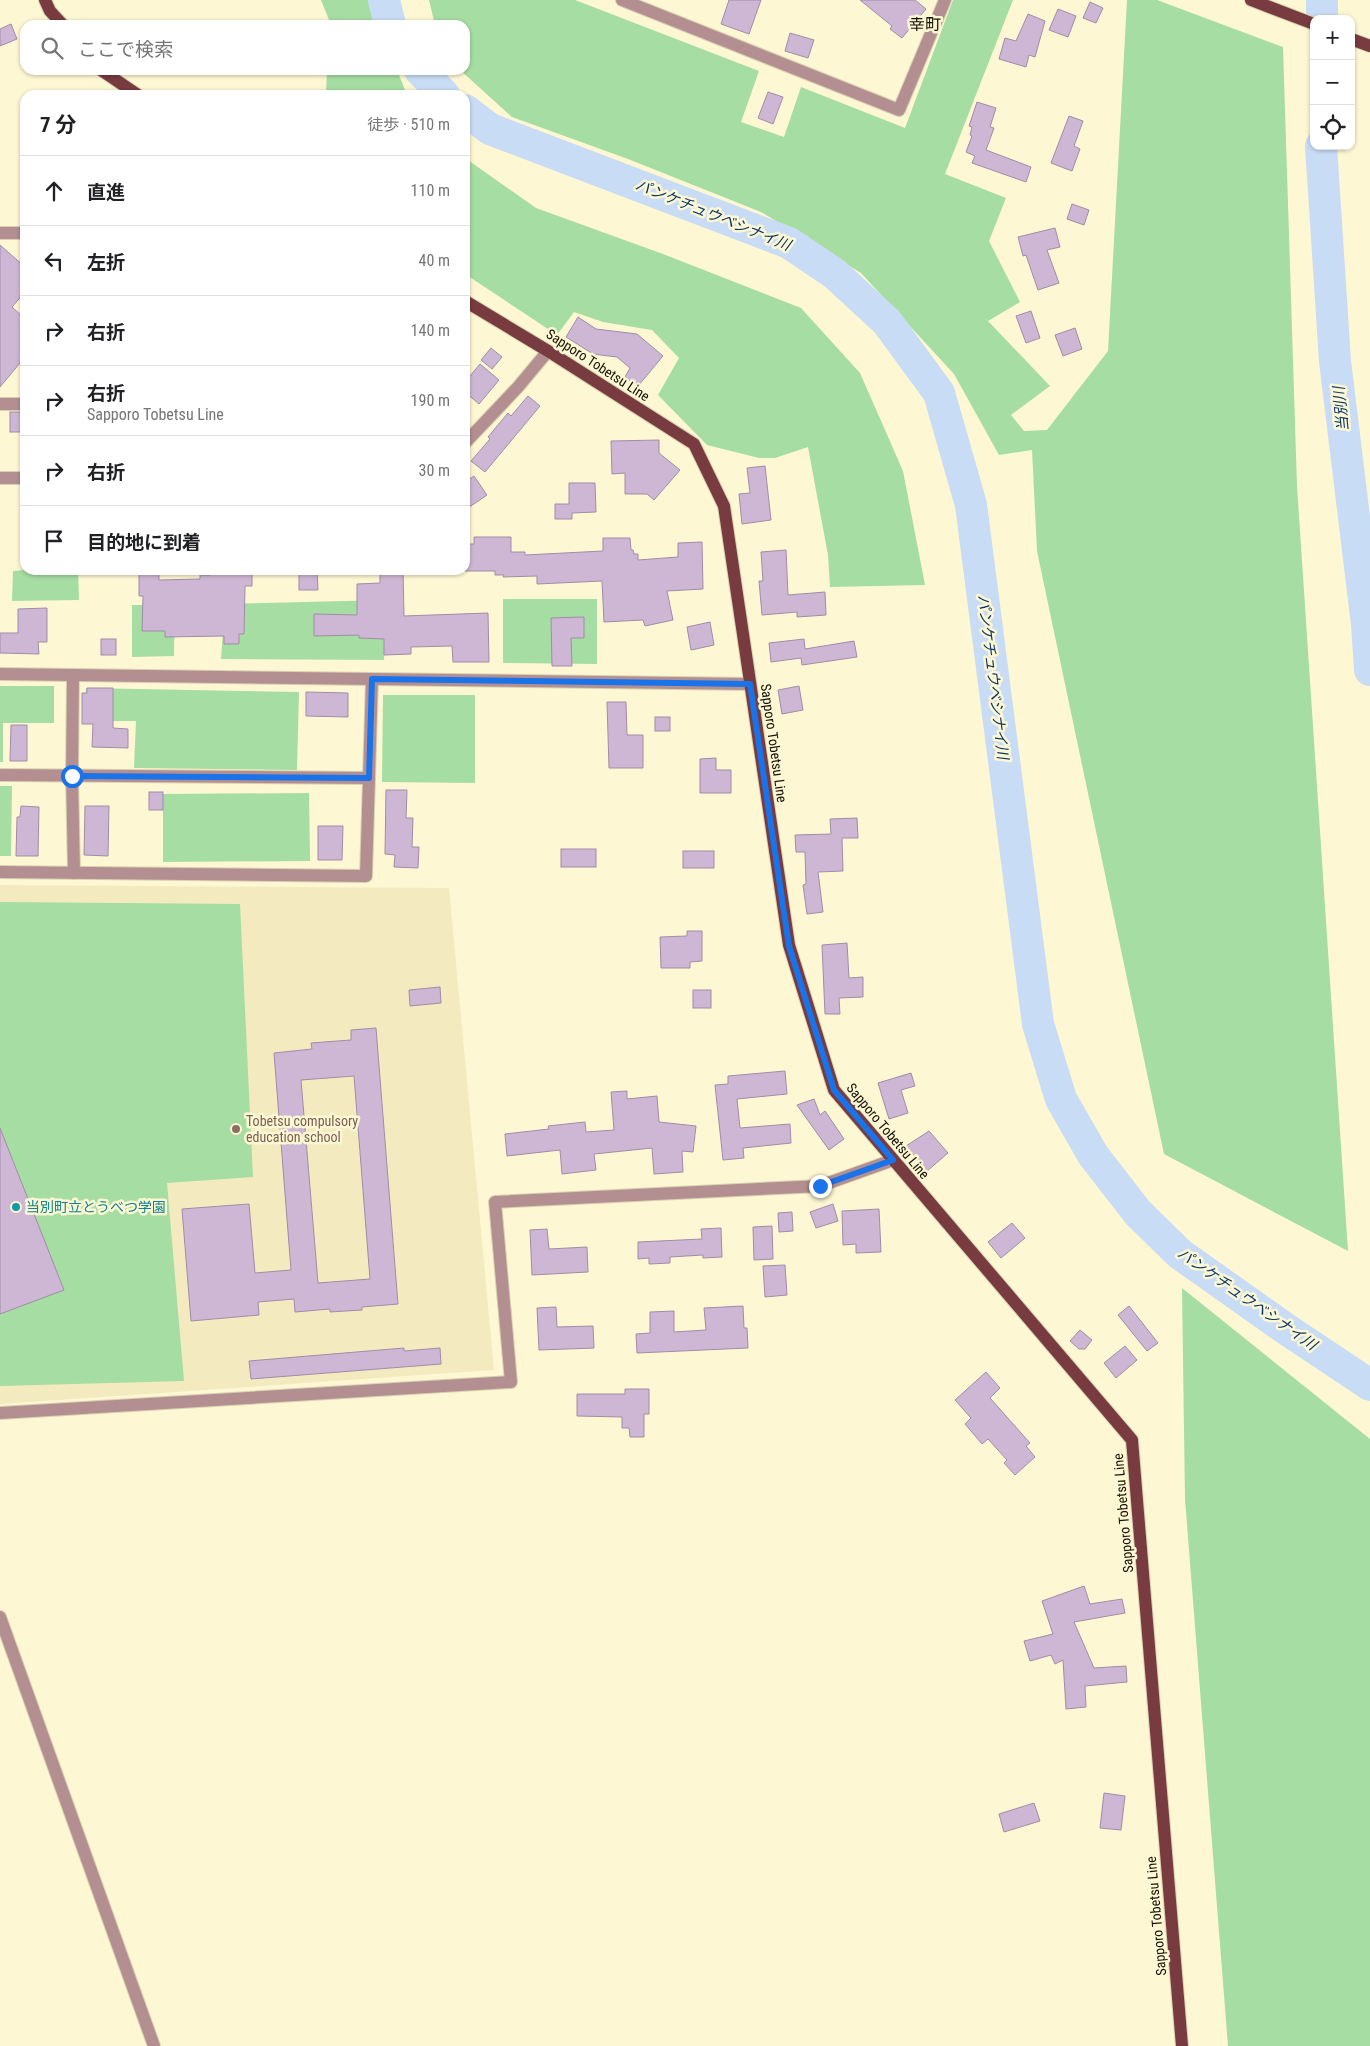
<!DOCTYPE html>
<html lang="ja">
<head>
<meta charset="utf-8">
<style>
	body { margin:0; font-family:"Roboto Condensed","Noto Sans JP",sans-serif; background:#f2f2f2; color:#202124 }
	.controls { position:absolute; right:15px; top:15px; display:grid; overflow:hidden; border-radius:10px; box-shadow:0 1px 4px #0004 }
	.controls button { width:45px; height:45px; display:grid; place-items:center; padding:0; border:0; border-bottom:1px solid #e0e0e0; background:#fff; color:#202124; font:25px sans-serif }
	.stop { position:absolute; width:15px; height:15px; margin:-11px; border:4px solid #1a73e8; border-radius:50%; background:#fff }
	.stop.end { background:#1a73e8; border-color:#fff; box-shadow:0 1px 5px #0008 }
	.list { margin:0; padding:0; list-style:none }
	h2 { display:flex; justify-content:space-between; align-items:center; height:65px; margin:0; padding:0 20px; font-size:21px }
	h2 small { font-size:16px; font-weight:400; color:#757577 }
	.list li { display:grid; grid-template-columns:32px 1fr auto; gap:15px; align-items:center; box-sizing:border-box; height:70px; padding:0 20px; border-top:1px solid #e0e0e0 }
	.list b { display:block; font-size:19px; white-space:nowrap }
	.list p { margin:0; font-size:16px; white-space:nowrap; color:#757577 }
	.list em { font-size:16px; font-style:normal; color:#757577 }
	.icon { flex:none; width:28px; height:28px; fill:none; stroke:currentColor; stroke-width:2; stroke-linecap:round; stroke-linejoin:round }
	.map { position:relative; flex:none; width:1370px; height:2046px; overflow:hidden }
	.search { position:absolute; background:#fff; box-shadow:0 1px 4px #0004; left:20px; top:20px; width:450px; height:55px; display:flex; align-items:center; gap:12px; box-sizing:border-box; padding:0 18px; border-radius:15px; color:#757577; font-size:19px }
	.panel { position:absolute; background:#fff; box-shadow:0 1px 4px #0004; left:20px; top:90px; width:450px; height:485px; border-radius:15px }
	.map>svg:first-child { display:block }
</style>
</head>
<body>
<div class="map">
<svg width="1370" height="2046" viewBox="0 0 1370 2046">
	<rect width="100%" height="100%" fill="#fef7d3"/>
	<path fill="#f3eac0" d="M0,885l449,3 45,482 -494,34z"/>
	<g fill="#a6dda2">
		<path d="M321,0h48l10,25h-48z"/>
		<path d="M429,0h146l184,71 -18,51 43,15 17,-50 104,41 48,-128h60l-68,174 61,24 -17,43 31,61 -32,19 62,65 -39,29 13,16 23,-1 61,-79 19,-351h30l126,47 14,439 51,765 -184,-97 -127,-603 -5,-101 -33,5 -45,-81 -93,-101 -100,-61 -133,-53 -116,-42 -52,-47h5v-45h-30z"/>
		<path d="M327,70h70l10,25h-81z"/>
		<path d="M465,158l71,50 127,46 138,54 59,65 43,98 22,114 -95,2 -2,-32 -20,-108 -33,11h-16l-52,-13 -49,-50 21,-37 -27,-28 -49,-8 -29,-10 -17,23 -92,-61z"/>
		<path d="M25,570h53l1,30 -67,1 1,-30z"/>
		<path d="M503,599h94v65l-94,-1z"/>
		<path d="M386,600l-2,60 -163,-1 4,-55z"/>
		<path d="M132,605h43l-1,51 -42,1z"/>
		<path d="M0,686h54v37h-51v39h-3z"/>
		<path d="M86,688l213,4 -2,78 -163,-2 2,-47h-52z"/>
		<path d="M383,695h92v88l-93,-1z"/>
		<path d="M0,786h12l-1,70h-11z"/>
		<path d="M309,793l1,68 -147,1v-68z"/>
		<path d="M0,902l240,2 13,273 -86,6 17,198 -184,5z"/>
		<path d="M1182,1288l188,151v607h-142l-43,-547z"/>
	</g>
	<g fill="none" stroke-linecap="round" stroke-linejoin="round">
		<g stroke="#c9dcf5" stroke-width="32">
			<path d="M384,0l6,25"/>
			<path d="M1322,19v-19"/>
			<path d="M420,70l24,25"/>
			<path d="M465,110l25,19 299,114 46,31 52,48 52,71 32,112 67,519 23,75 32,56 45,58 42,41 106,75 84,56"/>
			<path d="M1321,146l14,215 32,263 3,46"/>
		</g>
	</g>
	<g fill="#ceb7d4" stroke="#a18ca7" fill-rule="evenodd">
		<path d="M729,0h32l-12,34 -28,-10z"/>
		<path d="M860,0h55l11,9 -24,29 -12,-9 2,-3z"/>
		<path d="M1090,2l13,6 -7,15 -13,-5z"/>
		<path d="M1058,9l18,7 -8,21 -19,-7z"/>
		<path d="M1028,14l17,7 -10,36 -6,-2 -3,12 -27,-8 6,-21 11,3z"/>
		<path d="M11,24l6,15 -17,7v-17z"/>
		<path d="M790,33l24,7 -6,18 -23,-7z"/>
		<path d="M768,92l15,5 -10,27 -15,-6z"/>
		<path d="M977,102l19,6 -6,19 4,1 -8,22 45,17 -5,15 -54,-19 3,-7 -9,-4 6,-16 -2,-1 2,-8 -3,-1z"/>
		<path d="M1069,116l14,5 -9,25 6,3 -8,22 -21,-8z"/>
		<path d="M1072,204l17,6 -5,15 -17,-6z"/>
		<path d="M1055,228l5,19 -13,3 12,33 -21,7 -12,-35 -3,1 -5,-19z"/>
		<path d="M0,245l25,22v25l-13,15 13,12v38l-25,30z"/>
		<path d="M1031,311l9,27 -14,5 -10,-27z"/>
		<path d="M578,317l18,12 41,5 26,22 -25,30 -13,-9 5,-9 -13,-11 -24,-3 -27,-17z"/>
		<path d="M1075,328l7,21 -19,7 -8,-21z"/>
		<path d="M491,348l11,9 -10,12 -11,-9z"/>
		<path d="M480,364l19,16 -20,24 -14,-12v-10z"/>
		<path d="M528,396l12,10 -55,66 -14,-11 19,-22 -2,-2 20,-24 3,3z"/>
		<rect x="10" y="412" width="15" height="20"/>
		<path d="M659,440v13l21,17 -26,30 -7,-6h-22v-21l-13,1 -1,-33z"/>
		<path d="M765,466l6,54 -29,4 -3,-30 11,-1 -3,-25z"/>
		<path d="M474,476l13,19 -22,15v-28z"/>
		<path d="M569,483h26l1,29 -24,1v6h-17v-15h14z"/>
		<path d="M474,537h37v15h14v3l78,-4v-13h27l1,12h2l1,4h4v6l40,-3v-14l24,-1 1,47 -36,2 6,29 -28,6 -2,-6 -39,2 -2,-41 -65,3v-8l-34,1 1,-2h-9v-4h-30v-27h9z"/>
		<path d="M786,550l2,45 37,-3 1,23 -29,2v-5l-35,3 -3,-34h4l-2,-29z"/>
		<path d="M139,570h20v10l41,-1v-4h10l-1,-5h43v16h-7l-1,48h-5v10h-15v-8l-59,1v-6h-23l1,-35h-4z"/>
		<path d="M299,570h18l1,20h-19z"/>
		<path d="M380,570h23l1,46 84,-3 1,49h-36l-1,-16 -41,1v7l-27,1v-16l-25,-1v-3l-45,1v-22l43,1v-31l23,-1z"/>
		<path d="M47,608v34h-9l1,12 -39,-1v-20h18v-24z"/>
		<path d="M584,617v21h-13l1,28h-20l-1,-48z"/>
		<path d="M710,622l4,23 -23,5 -4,-23z"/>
		<rect x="101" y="639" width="15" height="16"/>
		<path d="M804,639l1,10 49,-8 3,16 -55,8 -1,-7 -30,4 -2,-19z"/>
		<path d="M799,686l4,24 -21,4 -4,-24z"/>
		<path d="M87,688h26v40l15,1v19l-36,-1 1,-23h-11v-31h5z"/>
		<path d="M306,692l42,1v24l-42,-1z"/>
		<path d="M607,702h19l1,33h16v33h-34z"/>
		<rect x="655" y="717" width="15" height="14"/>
		<path d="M11,725h16v36h-17z"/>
		<path d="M716,758v12h15v23h-31v-34z"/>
		<path d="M386,790h21l-1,28h7l-1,29h7l-1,21 -24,-1 1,-12 -10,-1z"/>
		<rect x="149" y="792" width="14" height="18"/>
		<path d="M21,806l18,1 -1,49h-22l1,-39h3z"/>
		<path d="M85,806h24l-1,50 -24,-1z"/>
		<path d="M857,818l1,20h-16l1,33 -25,1 5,40 -16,2 -4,-29 3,-1 -1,-32h-9l-1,-17 36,-1 -1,-15z"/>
		<path d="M318,826h25l-1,34h-24z"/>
		<rect x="561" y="849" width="35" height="18"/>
		<rect x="683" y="851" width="31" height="17"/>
		<path d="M687,931h15v30l-12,1v6h-29l-1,-31 27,-1z"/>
		<path d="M847,943l2,35 14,-1v20l-24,1 1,16h-15l-3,-69z"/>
		<path d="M440,987l1,16 -31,3 -1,-16z"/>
		<rect x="693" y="990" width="18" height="18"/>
		<path d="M376,1028l22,276 -36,3v3l-32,2v-3l-35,3 -1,-13 -36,3 1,13 -68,6 -9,-112 67,-5 6,69 36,-3 -17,-217 38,-4 -1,-6 40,-3v-10zM354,1076l16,203 -52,4 -17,-203z"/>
		<path d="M785,1071l2,23 -50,5 3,29 50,-4 1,19 -48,5 1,10 -21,2 -8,-75 13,-1v-8z"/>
		<path d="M911,1073l4,13 -14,4 7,23 -19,6 -11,-36z"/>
		<path d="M627,1091v8l30,-3 2,26 37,4 -3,26 -11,-1 1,21 -29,2 -2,-26 -58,6 2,16 -34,4 -2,-24 -53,6 -2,-22 44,-5 -1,-3 37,-4 1,10 28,-2 -3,-38z"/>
		<path d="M814,1099l6,16 5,-4 19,28 -15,11 -32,-45z"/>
		<path d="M0,1128l64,162 -64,24z"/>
		<path d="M929,1131l19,22 -21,18 -21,-25z"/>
		<path d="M833,1204l5,17 -22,7 -6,-16z"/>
		<path d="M879,1209l2,43 -25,1v-9l-13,1 -1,-34z"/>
		<path d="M792,1212l1,19 -14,1 -1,-19z"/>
		<path d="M1012,1223l13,15 -24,20 -13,-16z"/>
		<path d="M772,1226l1,33 -19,1 -1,-33z"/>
		<path d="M721,1228l1,29 -19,1v-3l-33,2v6l-21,1v-6l-11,1v-17l64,-3 -1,-10z"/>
		<path d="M547,1229l2,20 38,-2 1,25 -56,3 -2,-45z"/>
		<path d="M785,1265l2,30 -22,2 -2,-31z"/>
		<path d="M743,1306l1,22h3l1,20 -111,5 -1,-19 14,-1v-21l24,-1v21l32,-2 -2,-22z"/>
		<path d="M1129,1306l29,37 -11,8 -29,-36z"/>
		<path d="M556,1307l1,20 36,-1 1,22 -55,2 -2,-42z"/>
		<path d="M1080,1330l12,10 -7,9h-6l-9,-8z"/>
		<path d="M1125,1346l12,14 -21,18 -12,-15z"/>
		<path d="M404,1348v3l36,-3 1,16 -190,15 -2,-18z"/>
		<path d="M986,1372l14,16 -10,10 40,45 -4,3 9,11 -20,18 -11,-12 3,-3 -19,-21 -6,5 -17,-20 6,-6 -16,-18z"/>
		<path d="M625,1389h24v25h-5v23h-14l-1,-9h-7v-11l-45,-1v-22h48z"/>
		<path d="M1084,1586l6,18 32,-5 3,14 -51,9 20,46 32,-2 1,16 -42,4 1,21 -20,2 -3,-49 -8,4 -4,-9 -21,6 -6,-20 29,-7 -11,-33z"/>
		<path d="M1104,1793l21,3 -4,34 -21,-2z"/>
		<path d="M1034,1803l6,18 -36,11 -5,-18z"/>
	</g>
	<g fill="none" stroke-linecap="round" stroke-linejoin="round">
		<g stroke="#d9d2b2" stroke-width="14">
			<g id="minor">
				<path d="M622,0l277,110 46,-110"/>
				<path d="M0,233h25"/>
				<path d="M0,404h25"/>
				<path d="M465,443l53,-56 30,-36"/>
				<path d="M0,478h25"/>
				<path d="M0,674l750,10"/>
				<path d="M73,675l-1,101 2,97"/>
				<path d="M0,775l369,3"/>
				<path d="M0,872l366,4 6,-197"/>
				<path d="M0,1413l511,-31 -16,-180 325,-16 73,-26"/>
				<path d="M0,1617l154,429"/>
			</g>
		</g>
		<g stroke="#d9d2b2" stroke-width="14">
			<g id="primary">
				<path d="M45,0l5,11 13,14"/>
				<path d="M1251,0l63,24"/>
				<path d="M1351,39l19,7"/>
				<path d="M101,70l37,25"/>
				<path d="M465,301l83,50 146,93 30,62 65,439 45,145 298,350 50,606"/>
			</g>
		</g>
		<use href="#minor" stroke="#b48f91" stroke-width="12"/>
		<use href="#primary" stroke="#783b40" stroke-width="12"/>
	</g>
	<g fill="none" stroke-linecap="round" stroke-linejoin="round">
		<path stroke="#1a73e8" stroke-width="6" d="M72,776l297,2 3,-99 378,5 39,262 45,144 59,70 -73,26"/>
	</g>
	<circle fill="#8d6e63" stroke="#fef7d3" stroke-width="2" cx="236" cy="1129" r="5"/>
	<circle fill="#0f9aa8" stroke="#fef7d3" stroke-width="2" cx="16" cy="1207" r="5"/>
	<g text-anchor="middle" stroke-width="5" stroke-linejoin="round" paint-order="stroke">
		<g font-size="14" fill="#141105" stroke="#fef7d3">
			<text transform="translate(598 365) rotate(33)" y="5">Sapporo Tobetsu Line</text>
			<text transform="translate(774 743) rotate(82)" y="5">Sapporo Tobetsu Line</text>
			<text transform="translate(888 1131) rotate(50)" y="5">Sapporo Tobetsu Line</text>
			<text transform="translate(1123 1513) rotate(-95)" y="5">Sapporo Tobetsu Line</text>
			<text transform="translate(1156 1916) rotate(-95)" y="5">Sapporo Tobetsu Line</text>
		</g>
		<g font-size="14" fill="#785e54" stroke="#fef7d3" text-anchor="start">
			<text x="246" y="1126">Tobetsu compulsory<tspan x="246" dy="16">education school</tspan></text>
		</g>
		<g font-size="14" fill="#0d838f" stroke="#fef7d3" text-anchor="start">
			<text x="26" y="1212">当別町立とうべつ学園</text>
		</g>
		<g font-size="15" font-style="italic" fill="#08366b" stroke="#fef7d3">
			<text transform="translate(713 215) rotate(22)" y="5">パンケチュウベシナイ川</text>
			<text transform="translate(1341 409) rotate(-96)" y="5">当別川</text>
			<text transform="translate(993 677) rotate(83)" y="5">パンケチュウベシナイ川</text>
			<text transform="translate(1247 1299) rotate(35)" y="5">パンケチュウベシナイ川</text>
		</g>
		<g font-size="16" fill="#141105" stroke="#fef7d3">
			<text x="925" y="30">幸町</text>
		</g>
	</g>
</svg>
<div class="controls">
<button>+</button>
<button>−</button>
<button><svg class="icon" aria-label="locate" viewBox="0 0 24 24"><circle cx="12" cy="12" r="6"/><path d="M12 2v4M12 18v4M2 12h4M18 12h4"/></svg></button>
</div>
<div class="stop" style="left:72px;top:776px"></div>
<div class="stop end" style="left:820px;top:1186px"></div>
<div class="search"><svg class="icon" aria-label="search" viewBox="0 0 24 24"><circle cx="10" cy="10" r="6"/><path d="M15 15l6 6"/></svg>ここで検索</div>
<section class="panel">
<h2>7 分<small>徒歩 · 510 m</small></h2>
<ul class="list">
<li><svg class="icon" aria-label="ahead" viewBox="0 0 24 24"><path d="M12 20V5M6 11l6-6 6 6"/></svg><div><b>直進</b></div><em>110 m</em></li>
<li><svg class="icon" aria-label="left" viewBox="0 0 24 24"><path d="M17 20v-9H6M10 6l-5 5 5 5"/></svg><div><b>左折</b></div><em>40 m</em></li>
<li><svg class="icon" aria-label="right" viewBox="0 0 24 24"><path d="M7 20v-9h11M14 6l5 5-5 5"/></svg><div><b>右折</b></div><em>140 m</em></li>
<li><svg class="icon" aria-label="right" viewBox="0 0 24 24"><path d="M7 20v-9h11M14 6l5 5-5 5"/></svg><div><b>右折</b><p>Sapporo Tobetsu Line</p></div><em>190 m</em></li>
<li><svg class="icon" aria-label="right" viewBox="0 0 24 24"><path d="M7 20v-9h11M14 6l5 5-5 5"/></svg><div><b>右折</b></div><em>30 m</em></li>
<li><svg class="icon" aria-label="arrive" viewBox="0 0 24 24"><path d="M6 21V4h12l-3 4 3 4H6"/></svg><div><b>目的地に到着</b></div></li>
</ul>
</section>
</div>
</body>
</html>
